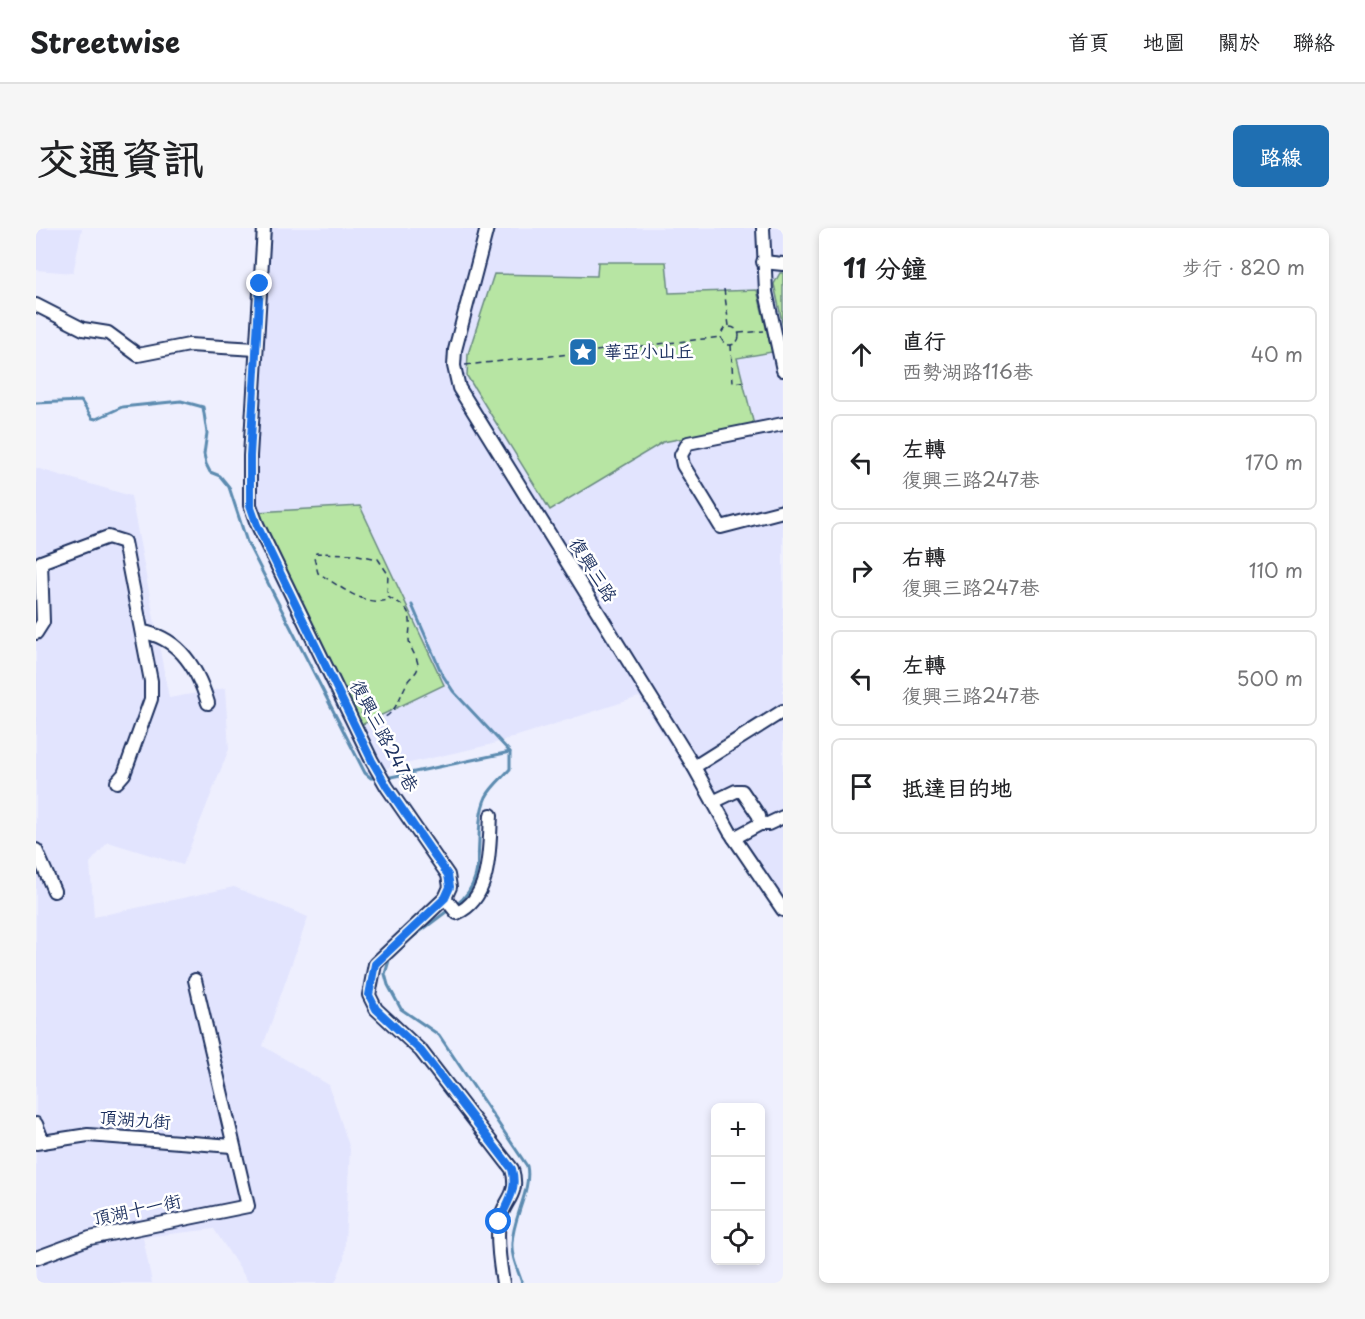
<!DOCTYPE html>
<html lang="zh-TW">
<head>
<meta charset="utf-8">
<style>
	body { margin:0; font-family:"Playpen Sans","LXGW WenKai TC",sans-serif; background:#f6f6f6; color:#202124 }
	.controls { position:absolute; right:18px; bottom:18px; display:grid; overflow:hidden; border-radius:9px; box-shadow:0 3px 9px #0003 }
	.controls button { width:54px; height:54px; display:grid; place-items:center; padding:0; border:0; border-bottom:2px solid #e0e0e0; background:#fff; color:#202124; font:30px sans-serif }
	.stop { position:absolute; width:18px; height:18px; margin:-14px; border:4px solid #1a73e8; border-radius:50%; background:#fff }
	.stop.end { background:#1a73e8; border-color:#fff; box-shadow:0 2px 6px #0008 }
	.list { margin:0; padding:0; list-style:none }
	h2 { display:flex; justify-content:space-between; align-items:center; height:78px; margin:0; padding:0 24px; font-size:26px }
	h2 small { font-size:20px; font-weight:400; color:#757577 }
	.list li { display:grid; grid-template-columns:39px 1fr auto; gap:18px; align-items:center; box-sizing:border-box; height:96px; margin:0 12px 12px; padding:0 12px; border:2px solid #e0e0e0; border-radius:9px }
	.list b { display:block; font-size:22px; white-space:nowrap }
	.list p { margin:0; font-size:20px; white-space:nowrap; color:#757577 }
	.list em { font-size:20px; font-style:normal; color:#757577 }
	.icon { flex:none; width:33px; height:33px; fill:none; stroke:currentColor; stroke-width:2; stroke-linecap:round; stroke-linejoin:round }
	.map { position:relative; flex:none; width:747px; height:1055px; overflow:hidden; border-radius:9px }
	header { display:flex; align-items:center; gap:36px; box-sizing:border-box; height:84px; padding:0 30px; background:#fff; border-bottom:2px solid #e0e0e0 }
	header strong { font-size:28px }
	nav { display:flex; gap:33px; margin-inline-start:auto; font-size:21px }
	.intro { display:flex; align-items:center; justify-content:space-between; box-sizing:border-box; height:144px; padding:0 36px }
	h1 { margin:0; font-size:42px }
	.button { padding:15px 27px; border-radius:9px; background:#1f6fb2; color:#fff; font-size:21px; font-weight:700 }
	main { display:flex; gap:36px; padding:0 36px }
	aside { flex:1; background:#fff; border-radius:9px; box-shadow:0 3px 9px #0003 }
	.map>svg:first-child { display:block }
</style>
</head>
<body>
<header>
<strong>Streetwise</strong>
<nav><a>首頁</a><a>地圖</a><a>關於</a><a>聯絡</a></nav>
</header>
<div class="intro"><h1>交通資訊</h1><a class="button">路線</a></div>
<main>
<div class="map">
<svg width="747" height="1055" viewBox="0 0 747 1055">
	<rect width="100%" height="100%" fill="#eeeffe"/>
	<filter id="ink" filterUnits="userSpaceOnUse"><feTurbulence type="fractalNoise" baseFrequency=".0167" numOctaves="2"/><feDisplacementMap in="SourceGraphic" scale="12" xChannelSelector="R" yChannelSelector="G"/><feConvolveMatrix kernelMatrix="1 2 1 2 8 2 1 2 1" color-interpolation-filters="sRGB"/></filter>
	<g filter="url(#ink)">
		<g fill="#e2e4fe">
			<path d="M0,0h46l-9,45 -37,-3z"/>
			<path d="M228,0h519v693l-144,-224 -150,48 -115,26 -120,-250z"/>
			<path d="M0,240l95,28 38,202 56,-10 4,61 -46,116 -75,-23 -18,21 4,54 140,-30 74,30 -45,129 66,39 21,64 -6,111 -9,23h-86l-35,-54 -71,8 9,46h-116z"/>
		</g>
		<g fill="#b7e5a3" stroke="#698a80" stroke-width="1.5">
			<path d="M562,34h68l3,31 88,-3 15,62 -35,6 17,67 -91,17 -113,68 -83,-134 1,-22 26,-80 103,2z"/>
			<path d="M744,45h3v53l-9,-42z"/>
			<path d="M324,278l84,179 -85,41 -102,-214z"/>
		</g>
		<g fill="none" stroke-linecap="round" stroke-linejoin="round">
			<g stroke="#5b8bb0" stroke-width="3">
				<path d="M0,175l45,-2 11,17 4,1 26,-12 59,-6 22,6 4,26 -3,21 2,10 4,8 10,4 9,11 18,55 118,231 6,5h5"/>
				<path d="M376,377l30,69 11,17 57,61v17c-8,9 -19,18 -24,28 -16,35 6,81 -30,108"/>
				<path d="M350,550l124,-26"/>
				<path d="M374,711l40,-30"/>
				<path d="M354,729l-5,17 3,11 13,24 38,26 88,131c5,23 -14,51 -15,77 -1,14 6,27 10,40"/>
			</g>
			<g stroke="#1b2f5e" stroke-width="16">
				<g id="minor">
					<path d="M228,0l-14,228v49l7,19 115,237 15,26 61,88 2,12 -5,11 -70,66 -6,31 7,14 45,42 91,118c8,27 -8,30 -13,53 -3,18 1,43 4,61"/>
					<path d="M451,0l-32,122 -1,16 5,22 235,379 36,65 53,78"/>
					<path d="M727,0l3,64 17,78"/>
					<path d="M727,34l20,2"/>
					<path d="M0,77l47,24 25,4 30,22 51,-10 67,4"/>
					<path d="M747,196l-95,19 -7,12 2,10 38,62 62,-16"/>
					<path d="M106,404c37,5 56,38 66,71"/>
					<path d="M0,405l7,-11 -2,-60 67,-25 16,5 27,139v18l-27,75 -7,8"/>
					<path d="M658,539l89,-56"/>
					<path d="M677,574l23,-11h6l17,25 1,8 -26,14"/>
					<path d="M724,596h8l15,-7"/>
					<path d="M0,622l18,41"/>
					<path d="M409,670l12,15c35,-15 32,-66 34,-98"/>
					<path d="M0,896l7,18"/>
					<path d="M0,915l52,-8 144,11"/>
					<path d="M0,1030l54,-20 158,-32 -53,-226"/>
				</g>
			</g>
			<g stroke="#1b2f5e" stroke-width="1.5" stroke-dasharray="6 4.5" stroke-linecap="butt">
				<path d="M688,61l5,37"/>
				<circle cx="694" cy="108" r="9"/>
				<path d="M703,105l25,-2"/>
				<path d="M695,117l2,38 14,-2"/>
				<path d="M560,123l125,-14"/>
				<path d="M429,137l105,-11"/>
				<path d="M325,485l9,11c27,-9 26,-20 38,-43 3,-5 10,-8 10,-15 0,-9 -8,-16 -9,-26 0,-11 4,-21 -3,-31 -5,-7 -13,-8 -19,-13l1,-22 -10,-15 -25,-5 -37,-1 -2,5 4,15c21,12 48,36 72,26"/>
			</g>
			<use href="#minor" stroke="#fff" stroke-width="12"/>
		</g>
	</g>
	<g fill="none" stroke-linecap="round" stroke-linejoin="round" filter="url(#ink)">
		<path stroke="#1a73e8" stroke-width="8" d="M224,56l-10,172v49l7,20 115,236 15,26 61,88 2,12 -5,11 -70,66 -6,31 7,14 45,42 91,118c6,22 -5,33 -13,53"/>
	</g>
	<defs>
		<g id="sight-square" transform="scale(1.5)"><rect x="-9" y="-9" width="18" height="18" rx="4" fill="#1f6fb2" stroke="#fff"/><path d="M0-6L1.8-2.2L6-1.7L2.9 1.2L3.7 5.4L0 3.3L-3.7 5.4L-2.9 1.2L-6-1.7L-1.8-2.2Z" fill="#fff"/></g>
	</defs>
	<g fill-rule="evenodd">
		<use href="#sight-square" x="547" y="124"/>
	</g>
	<g text-anchor="middle" stroke-width="5" stroke-linejoin="round" paint-order="stroke">
		<g font-size="18" fill="#1b2f5e" stroke="#fff" text-anchor="start">
			<text x="568" y="130">華亞小山丘</text>
		</g>
		<g font-size="18" fill="#1b2f5e" stroke="#fff">
			<text transform="translate(557 342) rotate(58)" y="6">復興三路</text>
			<text transform="translate(348 508) rotate(62)" y="6">復興三路247巷</text>
			<text transform="translate(99 892) rotate(4)" y="6">頂湖九街</text>
			<text transform="translate(101 982) rotate(-12)" y="6">頂湖十一街</text>
		</g>
	</g>
</svg>
<div class="controls">
<button>+</button>
<button>−</button>
<button><svg class="icon" aria-label="locate" viewBox="0 0 24 24"><circle cx="12" cy="12" r="6"/><path d="M12 2v4M12 18v4M2 12h4M18 12h4"/></svg></button>
</div>
<div class="stop" style="left:463px;top:994px"></div>
<div class="stop end" style="left:224px;top:56px"></div>
</div>
<aside>
<h2>11 分鐘<small>步行 · 820 m</small></h2>
<ul class="list">
<li><svg class="icon" aria-label="ahead" viewBox="0 0 24 24"><path d="M12 20V5M6 11l6-6 6 6"/></svg><div><b>直行</b><p>西勢湖路116巷</p></div><em>40 m</em></li>
<li><svg class="icon" aria-label="left" viewBox="0 0 24 24"><path d="M17 20v-9H6M10 6l-5 5 5 5"/></svg><div><b>左轉</b><p>復興三路247巷</p></div><em>170 m</em></li>
<li><svg class="icon" aria-label="right" viewBox="0 0 24 24"><path d="M7 20v-9h11M14 6l5 5-5 5"/></svg><div><b>右轉</b><p>復興三路247巷</p></div><em>110 m</em></li>
<li><svg class="icon" aria-label="left" viewBox="0 0 24 24"><path d="M17 20v-9H6M10 6l-5 5 5 5"/></svg><div><b>左轉</b><p>復興三路247巷</p></div><em>500 m</em></li>
<li><svg class="icon" aria-label="arrive" viewBox="0 0 24 24"><path d="M6 21V4h12l-3 4 3 4H6"/></svg><div><b>抵達目的地</b></div></li>
</ul>
</aside>
</main>
</body>
</html>
